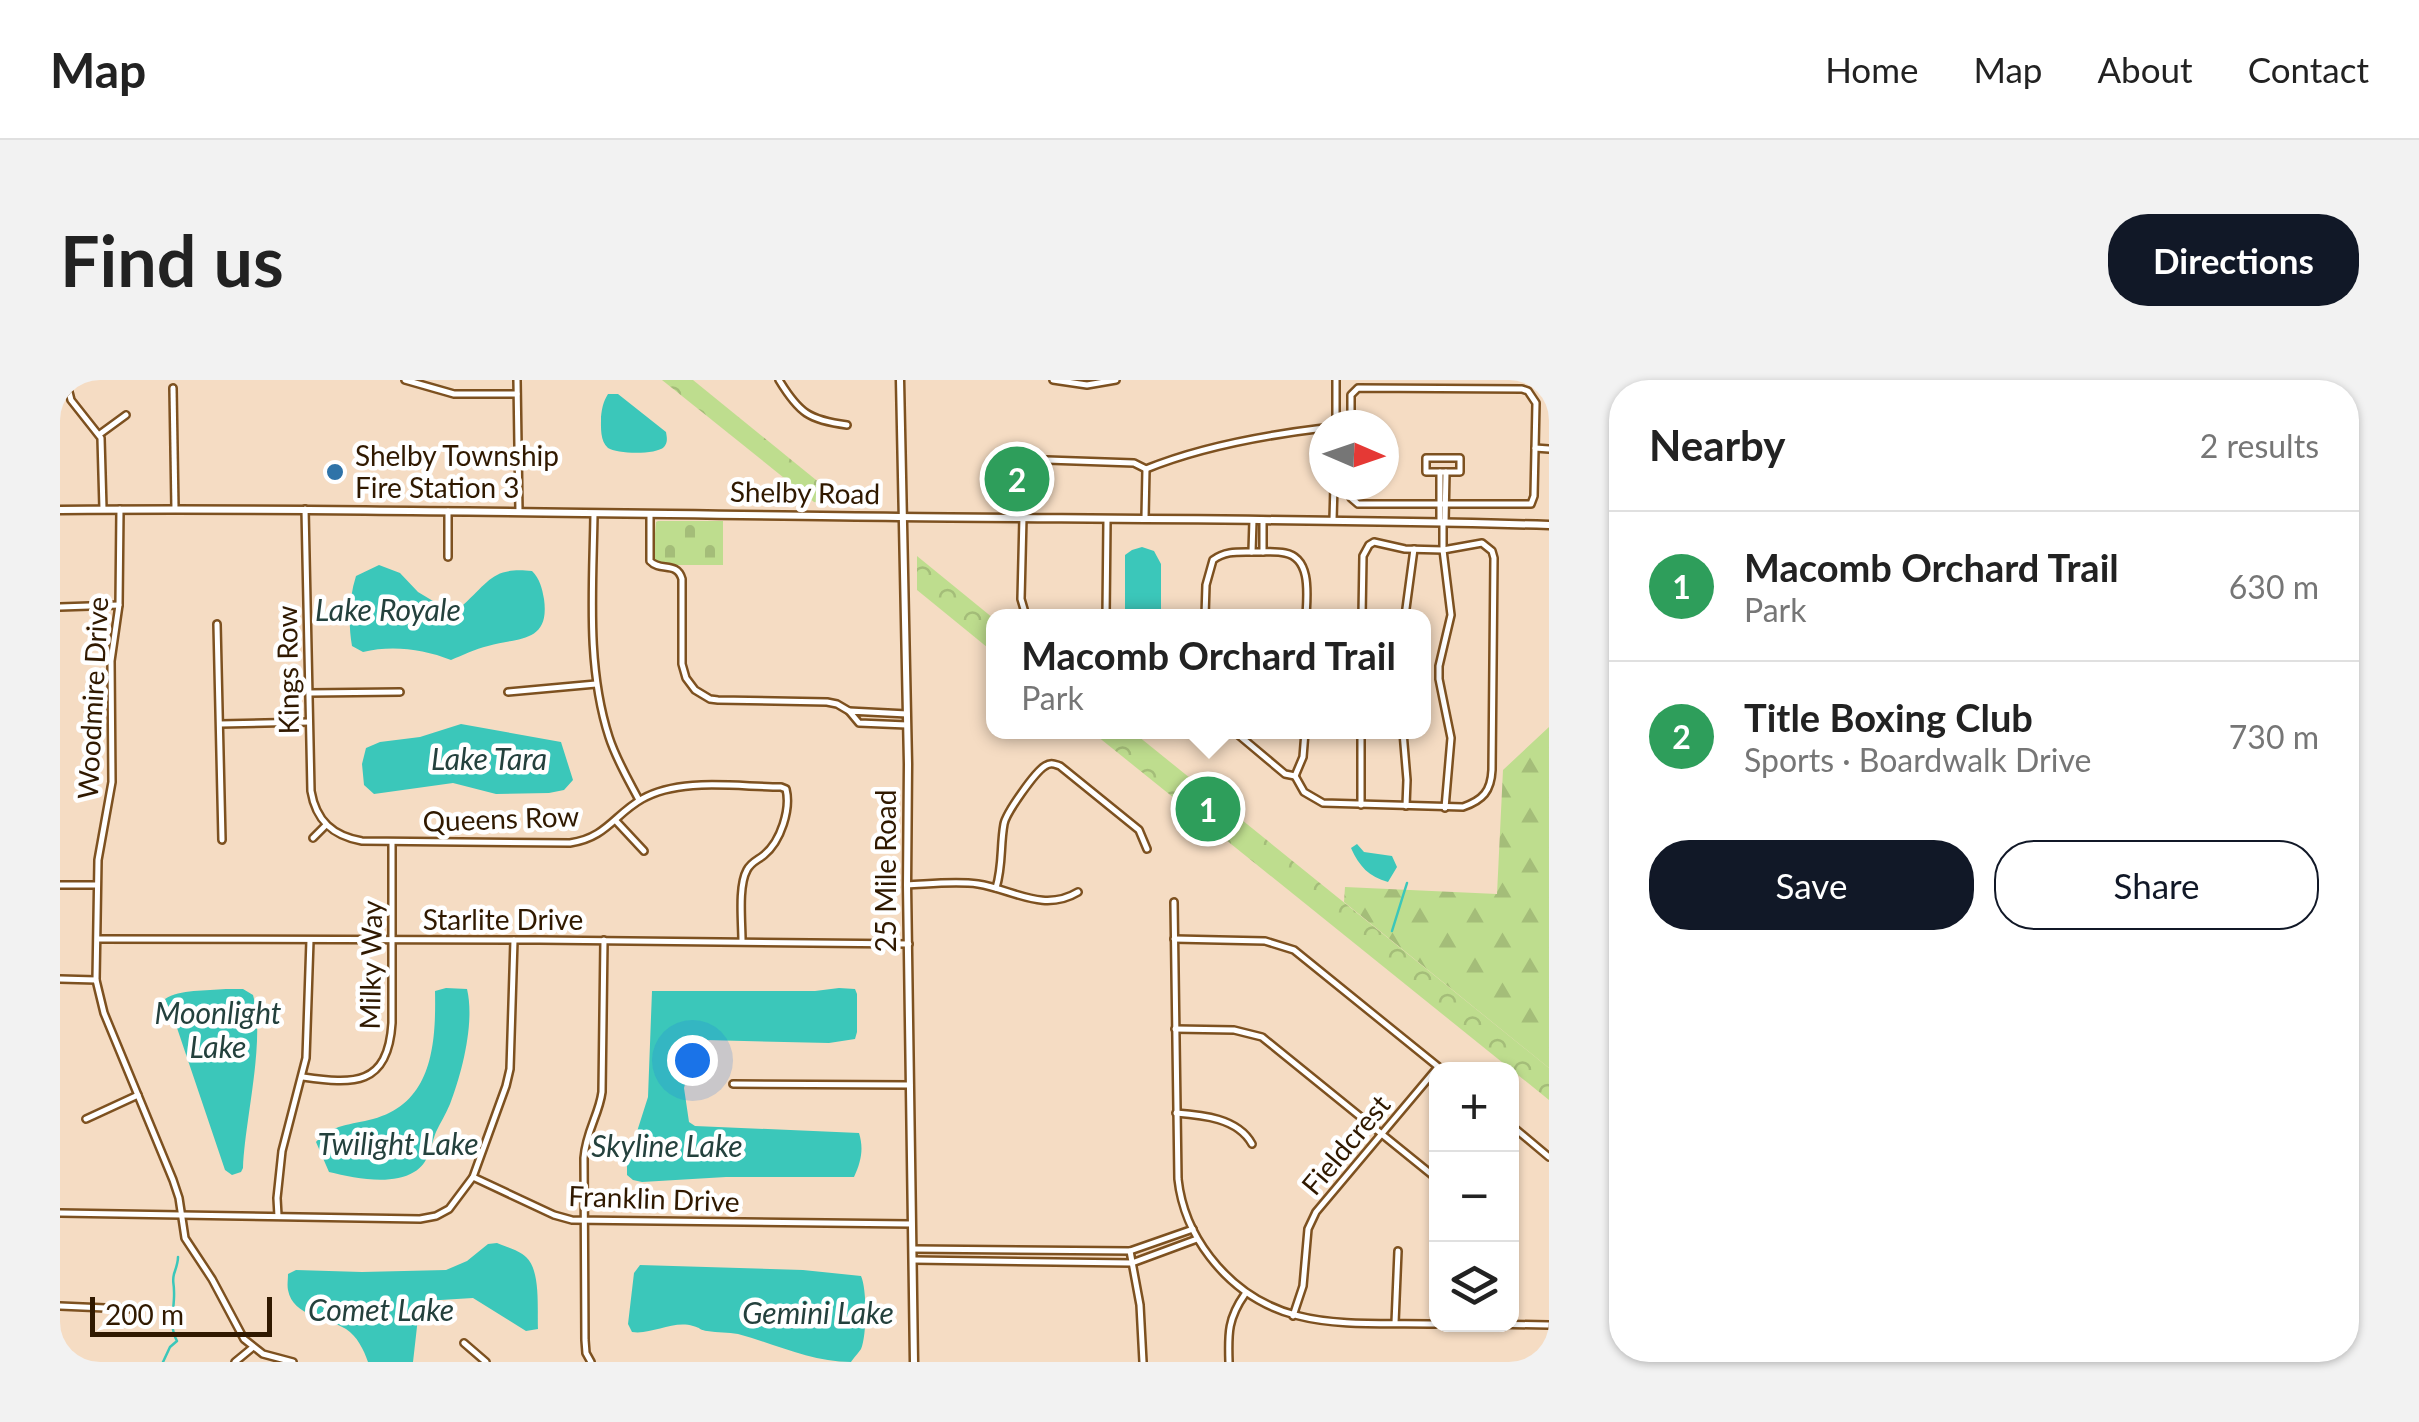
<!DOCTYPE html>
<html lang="en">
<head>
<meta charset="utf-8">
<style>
	body { margin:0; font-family:Lato,sans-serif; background:#f2f2f2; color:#222 }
	.controls { position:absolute; right:30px; bottom:30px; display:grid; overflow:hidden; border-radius:20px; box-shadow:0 2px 8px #0004 }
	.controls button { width:90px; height:90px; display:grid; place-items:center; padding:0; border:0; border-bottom:2px solid #e0e0e0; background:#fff; color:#222; font:50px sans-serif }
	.compass { position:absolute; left:1249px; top:30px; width:90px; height:90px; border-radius:50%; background:#fff; box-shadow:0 2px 8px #0004; rotate:92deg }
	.scale { position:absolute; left:30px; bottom:25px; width:182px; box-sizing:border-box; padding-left:10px; border:5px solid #301900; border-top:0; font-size:28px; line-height:35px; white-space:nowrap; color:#301900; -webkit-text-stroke:8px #fff; paint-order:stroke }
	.you { position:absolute; left:632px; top:680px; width:35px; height:35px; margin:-25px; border:8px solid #fff; border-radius:50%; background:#1a73e8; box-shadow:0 0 0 15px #1a73e833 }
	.badge { display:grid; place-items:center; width:65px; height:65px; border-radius:50%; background:#111827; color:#fff; font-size:32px; font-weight:700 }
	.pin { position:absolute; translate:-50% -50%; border:5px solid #fff; box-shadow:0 2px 10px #0006 }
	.popup { position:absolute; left:926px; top:229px; width:445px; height:130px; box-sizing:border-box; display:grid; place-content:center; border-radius:20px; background:#fff; filter:drop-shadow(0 2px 8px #0005); font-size:32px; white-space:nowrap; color:#767676 }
	.popup b { font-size:38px; color:#222 }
	.popup::after { content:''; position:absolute; left:50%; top:100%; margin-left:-20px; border:20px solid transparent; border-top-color:#fff }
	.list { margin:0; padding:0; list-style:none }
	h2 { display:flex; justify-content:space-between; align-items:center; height:130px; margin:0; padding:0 40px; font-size:42px }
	h2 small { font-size:32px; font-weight:400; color:#767676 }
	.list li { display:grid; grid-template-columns:65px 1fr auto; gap:30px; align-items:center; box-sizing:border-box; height:150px; padding:0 40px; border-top:2px solid #e0e0e0 }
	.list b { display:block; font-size:38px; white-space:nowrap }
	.list p { margin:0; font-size:32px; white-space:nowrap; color:#767676 }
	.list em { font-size:32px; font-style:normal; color:#767676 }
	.actions { display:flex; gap:20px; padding:30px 40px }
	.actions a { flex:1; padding:22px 0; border:2px solid #111827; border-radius:40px; text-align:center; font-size:35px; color:#111827 }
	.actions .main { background:#111827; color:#fff }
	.icon { flex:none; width:55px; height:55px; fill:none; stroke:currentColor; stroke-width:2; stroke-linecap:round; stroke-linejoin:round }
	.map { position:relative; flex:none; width:1489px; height:982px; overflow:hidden; border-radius:40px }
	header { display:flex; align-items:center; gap:60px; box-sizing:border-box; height:140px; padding:0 50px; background:#fff; border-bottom:2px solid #e0e0e0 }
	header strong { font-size:48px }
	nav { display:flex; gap:55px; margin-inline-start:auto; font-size:35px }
	.intro { display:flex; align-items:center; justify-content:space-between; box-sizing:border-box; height:240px; padding:0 60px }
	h1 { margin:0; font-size:70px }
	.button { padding:25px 45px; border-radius:40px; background:#111827; color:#fff; font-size:35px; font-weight:700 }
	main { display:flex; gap:60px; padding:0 60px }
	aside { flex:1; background:#fff; border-radius:40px; box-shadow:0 2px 8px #0004 }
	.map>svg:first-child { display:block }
</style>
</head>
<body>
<header>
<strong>Map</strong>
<nav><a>Home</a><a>Map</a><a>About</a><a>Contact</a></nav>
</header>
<div class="intro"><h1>Find us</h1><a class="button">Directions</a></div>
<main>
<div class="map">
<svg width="1489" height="982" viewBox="0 0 1489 982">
	<defs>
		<pattern id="forest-firs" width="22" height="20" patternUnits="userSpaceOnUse" patternTransform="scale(2.5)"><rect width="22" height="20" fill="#bedd8e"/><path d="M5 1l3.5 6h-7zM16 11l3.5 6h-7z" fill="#a4bd79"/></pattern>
		<pattern id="cemetery-stones" width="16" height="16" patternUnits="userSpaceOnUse" patternTransform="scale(2.5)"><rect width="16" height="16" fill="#bedd8e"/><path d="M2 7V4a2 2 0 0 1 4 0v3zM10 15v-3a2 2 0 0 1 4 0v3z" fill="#a4bd79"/></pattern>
		<pattern id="park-crowns" width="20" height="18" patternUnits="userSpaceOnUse" patternTransform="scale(2.5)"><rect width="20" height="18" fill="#bedd8e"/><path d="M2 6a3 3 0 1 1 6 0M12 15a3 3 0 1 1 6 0" fill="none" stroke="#a4bd79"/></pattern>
	</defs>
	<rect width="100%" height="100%" fill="#f5dcc3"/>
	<path fill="url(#forest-firs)" d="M1489,347v341l-205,-166 1,-15 152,7 6,-124z"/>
	<path fill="url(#cemetery-stones)" d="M598,141h65v44h-50l-18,-4 -2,-3 3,-36z"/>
	<g fill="url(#park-crowns)">
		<path d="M602,0h31l155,126 -34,-4z"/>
		<path d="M857,176l76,62v34l-76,-62z"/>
		<path d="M1032,352h41l416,336v32z"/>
	</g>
	<g fill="#3bc7ba">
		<path d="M548,14h10l48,38c1,6 2,10 -2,15 -8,8 -47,7 -56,1 -8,-7 -7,-20 -7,-31 1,-9 2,-15 7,-23z"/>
		<path d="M1082,167l12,4 7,13v52h-36v-61l7,-5z"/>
		<path d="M319,185l21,8 18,19 20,12 25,1c27,-24 29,-38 69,-34 8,8 10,17 12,28 6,44 -25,38 -56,47 -13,3 -25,9 -37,14 -28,-11 -59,-15 -88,-8l-11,-6c-4,-23 -3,-48 4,-70z"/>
		<path d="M401,344l100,18 12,38 -9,10 -15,3 -53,1 -43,-11 -79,11 -10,-9 -2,-21 4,-16 14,-6 40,-5z"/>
		<path d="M1297,464l7,8 28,4 5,11 -9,15c-19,-5 -29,-16 -37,-34z"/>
		<path d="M386,608l21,1c8,33 -5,84 -17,115 -4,10 -10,19 -14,28 -6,15 -7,32 -22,40 -23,14 -60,6 -85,0l-13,-30c16,-18 35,-17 57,-23 60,-16 63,-76 62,-128z"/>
		<path d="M779,608l16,1 2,5v38l-2,7 -26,4 -124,-3 -11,8 -10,40 5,34 6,4 164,7c5,16 2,29 -5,44h-128l-84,5 -9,-2 -6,-5v-12l21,-66 4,-106h163z"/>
		<path d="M166,609h17l10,6c13,44 -8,123 -10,173l-2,4 -9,3 -7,-5 -50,-148 -10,-23c15,-10 41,-8 61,-10z"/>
		<path d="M437,863c9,4 22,7 29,14 15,13 11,53 12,72l-12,2 -53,-33 -49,3 -5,8 -6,53h-45c-4,-12 -11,-26 -22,-33 -19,-12 -53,-12 -58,-39 -1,-5 0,-10 0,-16l8,-4 66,2 84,-2 21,-9 21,-17z"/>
		<path d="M580,885l163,5 58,6c6,13 6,59 0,73 -1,2 -9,11 -10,13 -40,0 -75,-18 -113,-28 -10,-2 -20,-1 -31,-3 -11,-2 -3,-2 -14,-5 -20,-6 -41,9 -61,6l-4,-8 6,-51z"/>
	</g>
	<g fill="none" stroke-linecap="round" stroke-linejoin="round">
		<g stroke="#3bc7ba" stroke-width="2.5">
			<path d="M1332,551l15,-48"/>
			<path d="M103,982l7,-15 7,-6c-9,-16 -2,-33 -3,-50 0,-9 -2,-9 0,-17 2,-6 4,-11 4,-17"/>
		</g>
		<g stroke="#7d5120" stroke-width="10">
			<g id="minor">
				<path d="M6,0l5,20 30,38 2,71"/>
				<path d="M345,0l49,14h63"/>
				<path d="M457,0l2,132"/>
				<path d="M719,0c20,33 30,40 68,45"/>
				<path d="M993,0l34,5 29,-5"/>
				<path d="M113,8l2,121"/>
				<path d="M1276,45v-45"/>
				<path d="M40,54l26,-19"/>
				<path d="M1475,68l14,1"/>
				<rect x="1366" y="78" width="34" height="14"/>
				<path d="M987,80l87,3 12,6c54,-22 120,-34 178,-41"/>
				<path d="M1291,105v13l7,6h173l3,-8 2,-93 -8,-12 -6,-2 -164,-1 -7,7v30"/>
				<path d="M60,129l-1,96 -8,56 1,121 -14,78 -2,120 8,33 69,167 6,18 6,40 27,41 32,60 19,15 30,8"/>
				<path d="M245,129l6,282c5,30 22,45 51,50l208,2c36,-5 45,-29 72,-44 38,-22 96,-12 139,-12l5,2c5,20 -5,52 -22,66 -6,5 -13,7 -17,15 -9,16 -5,52 -5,71"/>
				<path d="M388,131v46"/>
				<path d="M534,134c-1,73 -8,152 15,223 7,22 19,42 30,63"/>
				<path d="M590,135v46c10,11 27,0 32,18v85l4,14 9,12 15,9 8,1 109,2 10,2 12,7"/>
				<path d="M963,137l-2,82 5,17"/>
				<path d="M1085,138l1,-49"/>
				<path d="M1273,140l1,-35"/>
				<path d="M1380,142v-50"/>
				<path d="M1383,142v28l8,65 -12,51v13l12,59 -6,70"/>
				<path d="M1385,142l1,-50"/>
				<path d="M1192,172l1,-32"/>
				<path d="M1203,172v-32"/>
				<path d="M0,227l59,-2"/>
				<path d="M1046,236l1,-96"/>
				<path d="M1145,236l1,-31 7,-25c12,-9 24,-8 39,-8 10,0 23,-1 33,1 27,5 22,43 21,63"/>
				<path d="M1345,236l9,-67"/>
				<path d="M157,244l5,216"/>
				<path d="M448,312l88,-8"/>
				<path d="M249,313l91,-1"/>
				<path d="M847,334l-58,-3 10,12 48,2"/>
				<path d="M160,344l89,-2"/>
				<path d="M1175,352l50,42 10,2"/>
				<path d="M1343,352l4,48 -1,26"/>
				<path d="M1235,396l9,16 19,11 140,4c20,-7 28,-16 29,-37l2,-212 -2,-7 -10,-8 -39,7 -38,-1 -31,-7 -5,3 -6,11 -1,60"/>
				<path d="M1235,396l8,-19 2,-25"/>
				<path d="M1301,425v-73"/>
				<path d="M556,441l28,30"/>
				<path d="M253,458l13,-13"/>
				<path d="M0,505h37"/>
				<path d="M847,505c23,-1 48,-4 71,-1 34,5 65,29 100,8"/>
				<path d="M936,508c7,-23 4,-42 8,-64 2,-11 31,-52 41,-58 6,-4 9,-2 15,0l79,64 8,19"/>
				<path d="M1114,522l4,277c3,28 15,56 32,78 60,78 139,65 226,67"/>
				<path d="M38,559l442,1 369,4"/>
				<path d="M1114,559l91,2 29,9 147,119"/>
				<path d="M0,599l36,1"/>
				<path d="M1115,649l59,1 28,7 174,141"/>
				<path d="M243,697c50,7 85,10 89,-54v-181"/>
				<path d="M673,704l177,1"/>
				<path d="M1116,733c26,2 62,5 76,31"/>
				<path d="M26,739l52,-24"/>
				<path d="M1452,746l37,31"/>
				<path d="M413,797l81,38 18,5 339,4"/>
				<path d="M0,833l360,6 16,-3 13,-7 24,-32 33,-91 4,-17 4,-129"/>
				<path d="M218,836l-1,-18 5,-47 24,-93 4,-118"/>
				<path d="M853,869l217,2 63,-22"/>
				<path d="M1070,871l10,54 3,57"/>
				<path d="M854,880l218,3 65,-24"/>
				<path d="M0,926l68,3"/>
				<path d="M1233,936l10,-30 5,-57 8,-17 122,-145"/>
				<path d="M1335,943l3,-72"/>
				<path d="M1425,944l64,1"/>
				<path d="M404,963l22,19"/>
				<path d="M175,982l17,-14"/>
				<path d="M531,982l-5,-9 -1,-13 -1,-182c2,-27 15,-43 18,-66l2,-152"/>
				<path d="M1169,982c-1,-29 -1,-44 16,-68"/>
			</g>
		</g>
		<g stroke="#7d5120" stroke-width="11">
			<g id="tertiary">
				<path d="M840,0l8,384 -1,121 7,477"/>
				<path d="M0,130c280,-2 559,4 839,7 217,2 433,2 650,8"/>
			</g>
		</g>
		<use href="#minor" stroke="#fff" stroke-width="5"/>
		<use href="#tertiary" stroke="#fff" stroke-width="6"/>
	</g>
	<circle fill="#2f73a8" stroke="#fff" stroke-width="4" cx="275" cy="92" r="10"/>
	<g text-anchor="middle" stroke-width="9" stroke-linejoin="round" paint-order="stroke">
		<g font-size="28" fill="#301900" stroke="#fff" text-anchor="start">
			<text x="295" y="86">Shelby Township<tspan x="295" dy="32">Fire Station 3</tspan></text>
		</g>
		<g font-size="28" fill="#301900" stroke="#fff">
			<text transform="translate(745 113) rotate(1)" y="10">Shelby Road</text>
			<text transform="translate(228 290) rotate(-91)" y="10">Kings Row</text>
			<text transform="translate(33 318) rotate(-87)" y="10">Woodmire Drive</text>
			<text transform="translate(441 439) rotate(-2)" y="10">Queens Row</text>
			<text transform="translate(826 491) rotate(-90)" y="10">25 Mile Road</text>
			<text x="443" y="550">Starlite Drive</text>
			<text transform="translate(311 585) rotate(-89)" y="10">Milky Way</text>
			<text transform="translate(1286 765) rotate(-50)" y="10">Fieldcrest</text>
			<text transform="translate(594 819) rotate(2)" y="10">Franklin Drive</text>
		</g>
		<g font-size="30" font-style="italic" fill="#24413d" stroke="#fff">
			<text x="328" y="241">Lake Royale</text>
			<text x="429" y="390">Lake Tara</text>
			<text x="158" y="644">Moonlight<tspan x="158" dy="34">Lake</tspan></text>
			<text x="338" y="775">Twilight Lake</text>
			<text x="607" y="777">Skyline Lake</text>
			<text x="321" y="941">Comet Lake</text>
			<text x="758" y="944">Gemini Lake</text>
		</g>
	</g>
</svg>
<div class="controls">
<button>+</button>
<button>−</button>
<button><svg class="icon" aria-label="layers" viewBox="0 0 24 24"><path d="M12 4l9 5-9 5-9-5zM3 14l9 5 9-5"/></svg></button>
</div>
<svg class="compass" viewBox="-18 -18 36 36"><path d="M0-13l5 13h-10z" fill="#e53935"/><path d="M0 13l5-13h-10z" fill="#767676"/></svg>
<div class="scale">200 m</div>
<div class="you"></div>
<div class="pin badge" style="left:1148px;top:429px;background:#2e9e5b">1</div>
<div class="popup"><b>Macomb Orchard Trail</b>Park</div>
<div class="pin badge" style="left:957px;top:99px;background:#2e9e5b">2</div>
</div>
<aside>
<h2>Nearby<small>2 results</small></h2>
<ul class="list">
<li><span class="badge" style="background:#2e9e5b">1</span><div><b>Macomb Orchard Trail</b><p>Park</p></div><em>630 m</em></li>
<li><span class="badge" style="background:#2e9e5b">2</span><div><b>Title Boxing Club</b><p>Sports · Boardwalk Drive</p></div><em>730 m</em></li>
</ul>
<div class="actions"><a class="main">Save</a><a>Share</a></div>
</aside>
</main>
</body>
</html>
